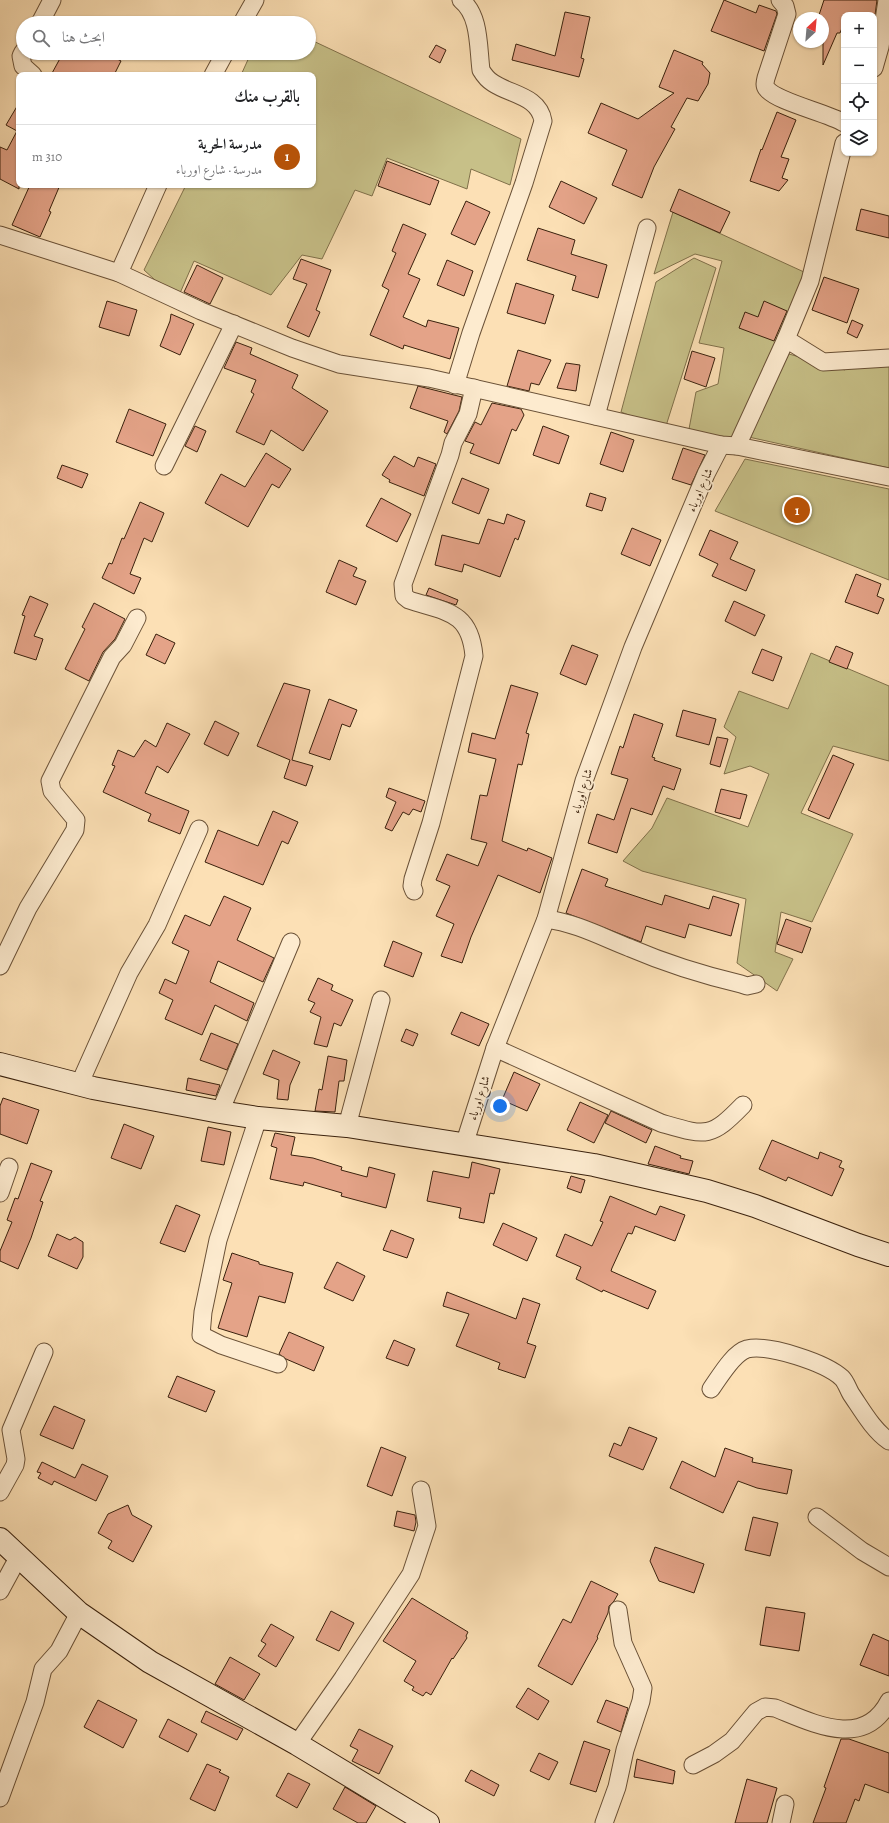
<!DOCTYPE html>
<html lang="ar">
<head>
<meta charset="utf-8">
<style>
	body { margin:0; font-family:Alegreya,Amiri,serif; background:#f6f6f6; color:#202124; direction:rtl }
	.controls { position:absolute; right:12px; top:12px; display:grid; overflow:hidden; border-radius:8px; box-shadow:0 1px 3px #0004 }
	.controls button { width:36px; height:36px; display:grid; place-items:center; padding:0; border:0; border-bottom:1px solid #e0e0e0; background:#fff; color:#202124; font:20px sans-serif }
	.compass { position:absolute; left:793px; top:12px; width:36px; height:36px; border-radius:50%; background:#fff; box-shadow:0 1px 3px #0004; rotate:26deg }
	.you { position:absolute; left:500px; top:1106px; width:14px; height:14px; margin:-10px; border:3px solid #fff; border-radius:50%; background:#1a73e8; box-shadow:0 0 0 6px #1a73e833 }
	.badge { display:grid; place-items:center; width:26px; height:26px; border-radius:50%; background:#b45309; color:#fff; font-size:13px; font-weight:700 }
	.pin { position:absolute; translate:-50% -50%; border:2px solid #fff; box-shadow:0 1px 4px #0006 }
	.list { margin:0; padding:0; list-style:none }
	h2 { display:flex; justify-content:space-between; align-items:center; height:52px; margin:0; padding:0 16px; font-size:17px }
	h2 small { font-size:13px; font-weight:400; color:#757577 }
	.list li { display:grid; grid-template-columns:26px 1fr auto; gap:12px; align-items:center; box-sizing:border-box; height:64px; padding:0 16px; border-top:1px solid #e0e0e0 }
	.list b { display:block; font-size:15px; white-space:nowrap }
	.list p { margin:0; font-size:13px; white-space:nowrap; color:#757577 }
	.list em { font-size:13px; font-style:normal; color:#757577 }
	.icon { flex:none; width:22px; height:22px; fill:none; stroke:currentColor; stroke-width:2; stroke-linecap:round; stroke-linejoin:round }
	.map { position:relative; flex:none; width:889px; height:1823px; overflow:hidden; direction:ltr }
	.search { position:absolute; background:#fff; box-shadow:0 1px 3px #0004; left:16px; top:16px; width:300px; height:44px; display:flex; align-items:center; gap:10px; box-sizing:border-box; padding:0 14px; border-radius:22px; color:#757577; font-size:15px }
	.panel { position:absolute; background:#fff; box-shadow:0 1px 3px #0004; left:16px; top:72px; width:300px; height:116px; border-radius:8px; direction:rtl }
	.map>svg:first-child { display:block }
</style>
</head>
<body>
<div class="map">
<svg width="889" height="1823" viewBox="0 0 889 1823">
	<rect width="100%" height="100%" fill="#fce0b5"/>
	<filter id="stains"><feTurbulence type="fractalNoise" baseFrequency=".005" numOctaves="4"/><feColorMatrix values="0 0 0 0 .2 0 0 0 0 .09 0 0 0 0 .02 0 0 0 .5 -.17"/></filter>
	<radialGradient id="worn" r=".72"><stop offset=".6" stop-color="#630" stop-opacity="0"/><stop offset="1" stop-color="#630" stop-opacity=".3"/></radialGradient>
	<g fill="#c7c088" stroke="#80704a">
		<path d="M309,39l212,100 -11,46 -39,-16 -4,20 -80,-31 -15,38 -17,-6 -33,69 -20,-4 -31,40 -77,-34 -17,39 -33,-30 42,-85h127v-110h-72l10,-22h58z"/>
		<path d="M673,212l131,60 -24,68 -46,100 -45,-11 7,-37 22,-8 6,-36 -25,-5 23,-82 -27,-7 -41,20z"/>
		<path d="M694,258l22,10 -51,161 -44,-17 35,-130z"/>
		<path d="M782,352l63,18 5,-5 39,-1v104l-145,-32z"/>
		<path d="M745,459l144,30v91l-174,-69z"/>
		<path d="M811,653l78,33v75l-56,-15 -32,67 52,21 -41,88 -31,-10 -6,40 18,7 -16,32 -40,-28 9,-64 -104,-28 -19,-10 29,-33 15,-30 81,29 21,-53 -19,-8 -26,8 12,-37 -12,-10 15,-36 49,18z"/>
	</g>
	<g fill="#e4a388" stroke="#3a210d">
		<path d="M724,0l32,13 3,-8 17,6 1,3 -13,37 -53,-20z"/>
		<path d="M824,0h53l-2,15h-31v8l-4,10h-3l-14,32v-47h-5z"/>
		<path d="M565,12l25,5 -9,41 3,1 -5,18 -67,-17 4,-16 39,12z"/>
		<path d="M436,45l10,5 -6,13 -11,-6z"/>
		<path d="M674,50l29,12 -1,2 8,9 -2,11 -10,17 -11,-3 -16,29 4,2 -21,38 -12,31 -30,-13 15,-35 -39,-17 13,-30 37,16 36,-26 -15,-6z"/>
		<path d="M63,53h43l15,8 -7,14h-63z"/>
		<path d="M19,103v86l-19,-10v-32l7,3 10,-19 -11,-6z"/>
		<path d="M777,112l19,8 -15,37 8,2 -7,19 6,2 -9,11 -29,-10 11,-32 1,1z"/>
		<path d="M387,161l52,20 -9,24 -52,-19z"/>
		<path d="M561,181l36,17 -13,26 -35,-17z"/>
		<path d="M30,185h30l-11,26 2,1 -11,25 -28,-12z"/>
		<path d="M679,189l51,23 -10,21 -50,-22z"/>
		<path d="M466,201l24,11 -15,33 -24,-11z"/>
		<path d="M861,209l28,7v22l-33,-8z"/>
		<path d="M403,224l23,10 -18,40 12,5 -17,38 23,10 2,-7 31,8 -9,31 -46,-14 -1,4 -33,-14 19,-45 -7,-4 14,-33 -4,-2z"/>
		<path d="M538,228l37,12 -4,14 36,11 -9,33 -26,-8 4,-14 -49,-16z"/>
		<path d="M301,259l30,11 -15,40 4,2 -11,25 -22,-10 20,-43 -14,-5z"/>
		<path d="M447,260l26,11 -9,25 -27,-11z"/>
		<path d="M197,265l26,13 -13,26 -26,-12z"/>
		<path d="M824,277l35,12 -12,34 -35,-13z"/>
		<path d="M516,283l38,12 -9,29 -38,-11z"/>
		<path d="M107,301l30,9 -8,26 -30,-9z"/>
		<path d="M764,301l23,10 -13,30 -35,-13 6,-16 13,5z"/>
		<path d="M171,314l23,10 -14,31 -20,-9 10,-25z"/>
		<path d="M852,320l11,5 -6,13 -10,-5z"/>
		<path d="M236,342l16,6 -2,6 48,21 -6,13 36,23 -25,40 -32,-21 -7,15 -28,-13 18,-38 -3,-2 5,-12 -32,-12z"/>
		<path d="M518,350l33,10 -12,25 -8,-2 -2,8 -22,-5z"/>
		<path d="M692,351l23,7 -9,29 -22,-8z"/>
		<path d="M566,363l14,2 -4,26 -19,-3z"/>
		<path d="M418,386l44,11 -3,14 -12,23 -3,-2 4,-11 -38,-13z"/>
		<path d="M492,403l29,6 3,6 -8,16 -4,-2 -13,35 -29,-11 4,-9 -9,-3 10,-19 6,3z"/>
		<path d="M129,409l37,15 -13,32 -37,-14z"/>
		<path d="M195,426l11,5 -9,21 -12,-6z"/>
		<path d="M543,426l26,10 -10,28 -26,-9z"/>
		<path d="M611,432l23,8 -11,32 -23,-8z"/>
		<path d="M683,448l22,7 -14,30 -19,-6z"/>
		<path d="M266,453l25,16 -12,19 -7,-4 -24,43 -43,-24 16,-29 24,13z"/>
		<path d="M394,456l20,11 4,-10 18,7 -12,32 -35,-14 1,-2 -8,-5z"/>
		<path d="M62,465l26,9 -6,14 -25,-10z"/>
		<path d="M462,478l27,11 -10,25 -27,-11z"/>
		<path d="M590,493l16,5 -4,13 -16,-5z"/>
		<path d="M381,498l30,16 -14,28 -31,-16z"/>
		<path d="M140,502l24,11 -12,29 -8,-4 -14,36 11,4 -7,16 -32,-16 7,-15 3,1 10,-26 2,1z"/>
		<path d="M507,514l18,7 -7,19 -3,-2 -15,39 -36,-13 -2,8 -27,-7 7,-30 37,9 9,-25 16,5z"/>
		<path d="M632,528l29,12 -11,26 -29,-12z"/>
		<path d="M710,530l28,12 -8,17 25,11 -9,21 -34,-15 6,-12 -19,-9z"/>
		<path d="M339,560l18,8 -4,8 13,5 -10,24 -30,-13z"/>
		<path d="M856,574l25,10 -4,12 7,3 -6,15 -33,-12z"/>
		<path d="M429,588l29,12 -2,5 -30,-10z"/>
		<path d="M30,596l18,8 -14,32 9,3 -7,21 -22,-7 11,-37 -3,-1z"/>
		<path d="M734,601l31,14 -10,21 -30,-15z"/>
		<path d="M94,603l31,16 -10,20 -12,13 -14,29 -24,-12 20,-40 -3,-2z"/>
		<path d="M156,634l19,9 -10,21 -19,-9z"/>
		<path d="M572,645l26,10 -12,30 -26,-11z"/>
		<path d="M836,646l17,7 -6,16 -18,-7z"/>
		<path d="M762,649l20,8 -9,24 -21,-8z"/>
		<path d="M284,683l26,7 -18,70 21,6 -7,20 -22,-8 6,-18 -33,-14z"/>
		<path d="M511,685l27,8 -12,40 3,1 -7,31 -4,-1 -16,77 25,10 1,-3 24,10 -12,35 -42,-18 -27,62 -9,26 -21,-7 13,-32 -18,-8 14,-30 -14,-6 11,-26 31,12 9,-23 -16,-4 9,-44 7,1 9,-37 -28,-7 4,-19 23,6z"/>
		<path d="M329,699l28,11 -7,17 -8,-3 -12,36 -21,-7z"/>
		<path d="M683,710l33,9 -7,26 -33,-9z"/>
		<path d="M634,714l29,10 -11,33 3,1 -1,2 27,9 -7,21 -11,-4 -11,29 -21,-7 -14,45 -29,-10 9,-29 17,6 14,-41 -17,-5 9,-28 3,2z"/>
		<path d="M215,721l24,12 -11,23 -24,-12z"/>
		<path d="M167,723l23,11 -22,39 -11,-7 -12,27 44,18 -9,23 -32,-13 3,-7 -48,-22 12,-26 -3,-1 6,-15 16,7 11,-17 11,7z"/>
		<path d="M717,737l11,2 -8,28 -10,-3z"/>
		<path d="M833,755l21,9 -25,55 -21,-9z"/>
		<path d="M389,788l36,13 -4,11 -8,-3 -4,6 -6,-3 -11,19 -7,-3 11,-26 -10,-5z"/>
		<path d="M721,789l26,6 -7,24 -25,-7z"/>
		<path d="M273,811l25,11 -10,22 -6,-3 -19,44 -58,-23 13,-32 40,16z"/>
		<path d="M582,869l26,10 -3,7 57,19 3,-10 44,14 4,-13 26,8 -8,32 -42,-12 -4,14 -39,-12 -5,16 -75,-29z"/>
		<path d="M224,896l27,12 -14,32 37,18 -11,24 -45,-21 -8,21 44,21 -7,18 -32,-16 -13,30 -37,-16 8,-19 -14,-7 6,-14 11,5 13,-33 -17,-8 13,-28 25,11z"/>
		<path d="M786,919l25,9 -9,25 -25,-9z"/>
		<path d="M393,941l29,12 -9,24 -29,-11z"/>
		<path d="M318,978l15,7 -2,5 22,10 -12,26 -7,-3 -7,24 -13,-3 7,-27 -11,-5 5,-9 -7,-3z"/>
		<path d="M461,1012l28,12 -10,22 -28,-12z"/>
		<path d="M406,1029l12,5 -5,12 -12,-5z"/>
		<path d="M211,1033l27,11 -11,26 -27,-10z"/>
		<path d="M273,1050l27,12 -10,23 -2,15 -11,-1 2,-19 -16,-6z"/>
		<path d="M328,1056l19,4 -3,21h-5l-4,31 -20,-1 4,-22 3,1z"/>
		<path d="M514,1072l26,12 -13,27 -25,-11z"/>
		<path d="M188,1078l32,7 -4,11 -30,-6z"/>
		<path d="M3,1098l36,12 -12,34 -27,-10v-28z"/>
		<path d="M580,1102l28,13 -14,28 -27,-13z"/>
		<path d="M611,1111l41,19 -6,13 -41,-20z"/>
		<path d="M124,1124l30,12 -13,33 -30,-11z"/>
		<path d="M208,1127l23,5 -7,33 -23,-4z"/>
		<path d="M275,1133l20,4 -4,18 22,3 29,9 -1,3 26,7 2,-10 26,7 -9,34 -45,-12 1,-3 -38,-11 -1,4 -33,-7 7,-31 -6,-2z"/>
		<path d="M772,1140l46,19 2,-7 22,9 -3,6 5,2 -12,27 -44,-19 -2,4 -27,-12z"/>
		<path d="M655,1146l26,10 -1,2 13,3 -4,13 -41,-10z"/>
		<path d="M472,1162l28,7 -6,25 -4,-1 -6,30 -25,-5 2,-10 -34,-7 6,-30 36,7z"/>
		<path d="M31,1163l21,8 -12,30 3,1 -12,36 -13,31 -18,-8v-10l12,-29 -5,-2 8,-22 3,1z"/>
		<path d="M571,1176l14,4 -4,13 -14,-5z"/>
		<path d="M610,1196l46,19 4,-9 25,9 -10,26 -40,-15 -3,8 -4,-1 -16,35 -1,3 45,20 -8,18 -45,-19 -1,2 -26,-13 5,-12 -25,-11 9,-22 27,12 11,-24 -3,-1z"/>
		<path d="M176,1205l24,10 -15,37 -25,-9z"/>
		<path d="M503,1223l34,15 -10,23 -34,-16z"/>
		<path d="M391,1230l23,9 -7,19 -24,-8z"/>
		<path d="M57,1234l13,6 5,-3 8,5v15l-6,12 -29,-13z"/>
		<path d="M232,1253l27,9v2l34,9 -8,30 -26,-7 -12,41 -29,-9 14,-45 -9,-3z"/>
		<path d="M337,1262l28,14 -12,25 -29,-13z"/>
		<path d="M447,1292l69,27 7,-21 17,6 -13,39 9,3 -11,32 -27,-9 2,-6 -44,-17 13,-32 -26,-8z"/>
		<path d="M289,1332l35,15 -10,24 -28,-12 -7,-5z"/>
		<path d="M394,1340l21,9 -7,17 -22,-8z"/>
		<path d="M177,1376l38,15 -9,21 -38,-15z"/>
		<path d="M54,1406l31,14 -12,29 -33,-14z"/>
		<path d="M629,1427l28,11 -14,32 -34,-14 5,-13 7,3z"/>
		<path d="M381,1447l25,10 -14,39 -25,-10z"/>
		<path d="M725,1448l28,10 -1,4 40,8 -5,24 -30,-6 -19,-7 -15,32 -53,-25 12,-27 33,16z"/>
		<path d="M42,1462l33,16 7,-14 26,12 -12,25 -42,-20 -2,4 -14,-7 3,-5 -4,-1z"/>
		<path d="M128,1505l4,10 20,11 -19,36 -25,-14 4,-7 -14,-8 10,-19z"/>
		<path d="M397,1511l18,4 1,7 -2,9 -20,-5z"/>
		<path d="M753,1517l25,6 -8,33 -25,-6z"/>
		<path d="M655,1547l49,17 -10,29 -35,-12 -9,-20z"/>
		<path d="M591,1581l27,13 -4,7 -5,5 -1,7 -11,24 1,1 -26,47 -34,-19 25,-47 8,4z"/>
		<path d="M412,1598l56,34 -2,4 1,2 -14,21 -1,-1 -21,37 -5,-3 -3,4 -11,-6 2,-3 -10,-6 12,-20 -33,-20z"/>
		<path d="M766,1607l39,6 -6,38 -39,-6z"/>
		<path d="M331,1611l23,12 -15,28 -23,-11z"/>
		<path d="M271,1624l23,13 -18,30 -18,-11 8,-12 -5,-3z"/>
		<path d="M873,1634l16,7v35l-29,-11z"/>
		<path d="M230,1657l30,17 -16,26 -29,-16z"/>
		<path d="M528,1688l21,13 -11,19 -22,-13z"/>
		<path d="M98,1700l39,20 -14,28 -39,-21z"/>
		<path d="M606,1700l22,8 -7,24 -24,-10z"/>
		<path d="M206,1711l37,18 -6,11 -36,-18z"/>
		<path d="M168,1719l29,15 -9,18 -29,-15z"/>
		<path d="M359,1729l34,17 -14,28 -27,-13 6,-11 -8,-4z"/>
		<path d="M841,1739h8l40,14v40l-24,-9 -6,17 -4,-2 -9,24h-33l13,-35 -2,-1z"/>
		<path d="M584,1741l26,9 -14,42 -26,-8z"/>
		<path d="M539,1753l19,9 -9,18 -19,-9z"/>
		<path d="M637,1759l38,12 -2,13 -39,-7z"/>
		<path d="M207,1764l14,6 -2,2 10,5 -14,34 -25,-12z"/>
		<path d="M471,1770l28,15 -5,11 -29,-15z"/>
		<path d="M288,1773l22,11 -13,24 -21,-12z"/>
		<path d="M747,1779l30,9 -10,35h-32z"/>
		<path d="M345,1787l31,19 -10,17h-8l-25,-14z"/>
	</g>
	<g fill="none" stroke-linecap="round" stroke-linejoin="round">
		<g stroke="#6a5137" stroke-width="19">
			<g id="street">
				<path d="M780,0l5,6 2,8 -21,64c-1,4 -2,8 1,11 10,13 61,24 77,34"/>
				<path d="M40,23l12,-23"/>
				<path d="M242,23l13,-23"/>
				<path d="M23,52l-2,4 2,10 10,9"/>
				<path d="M874,68l6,-21 7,-47"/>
				<path d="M213,75l12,-22"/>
				<path d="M844,143l-34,138 -24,58 -49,107 152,31"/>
				<path d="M158,185l-39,88 82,38 91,37 47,16 90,14 292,67 16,1"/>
				<path d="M0,235l119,38"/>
				<path d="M786,339l37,23 66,-4"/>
				<path d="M455,385l16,-52 53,-150 19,-62c-4,-25 -32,-26 -50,-38 -5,-3 -9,-8 -12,-13 -3,-24 -1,-55 -20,-70"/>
				<path d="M596,416l51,-188"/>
				<path d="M164,466l70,-142"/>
				<path d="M414,891l-2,-5 1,-7 18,-56 43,-167c-4,-45 -28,-44 -65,-56l-5,-4 -1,-12 47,-129 3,-12 15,-29 6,-26"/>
				<path d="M546,919c30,4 56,18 84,29 35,15 73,27 111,36l6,2 9,-2"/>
				<path d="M0,966l28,-58 47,-78 1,-10 -24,-29 -2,-10 62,-124 11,-12 14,-27"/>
				<path d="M495,1048l166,75c45,13 49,16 82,-18"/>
				<path d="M79,1085l50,-112 28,-48 42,-96"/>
				<path d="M220,1112l71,-170"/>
				<path d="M258,1118l-40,122 -15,72 -2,23 20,10 57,19"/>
				<path d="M347,1126l34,-126"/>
				<path d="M464,1145l31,-97 51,-129 38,-138 49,-134 73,-173 15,-29"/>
				<path d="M0,1193l9,-26"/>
				<path d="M711,1389c8,-11 22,-36 36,-40 22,-5 79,14 95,29 4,4 6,11 9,16 11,16 22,36 38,47"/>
				<path d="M0,1492l15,-27 1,-6 -5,-29 33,-78"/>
				<path d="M817,1517l45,34 27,16"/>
				<path d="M0,1591l19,-35"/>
				<path d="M297,1744l46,-66 68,-104 16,-48 -6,-36"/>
				<path d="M693,1765l21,-11 18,-13 24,-29 9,-5 10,1c38,15 89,42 114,-7"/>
				<path d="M0,1798l35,-96 8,-33 16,-18 20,-38"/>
				<path d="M604,1823l13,-36 8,-37 16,-49 2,-13 -20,-45 -5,-33"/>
				<path d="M781,1823l4,-19"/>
			</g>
		</g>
		<g stroke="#3a210d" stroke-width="24">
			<g id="secondary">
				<path d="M0,1064l93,24 127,24 38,6 89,8 247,39 113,26 48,15 103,39 31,10"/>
				<path d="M0,1539l79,74 71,49 147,82 131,79"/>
			</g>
		</g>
		<use href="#street" stroke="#fdebcf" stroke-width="17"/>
		<use href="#secondary" stroke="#fdebcf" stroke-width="22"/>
	</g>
	<g text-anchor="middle" stroke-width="3.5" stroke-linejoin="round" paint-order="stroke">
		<g font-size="12" fill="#3a210d" stroke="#fdebcf">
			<text transform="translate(700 490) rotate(-66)" y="4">شارع اورباء</text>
			<text transform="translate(582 791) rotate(-73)" y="4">شارع اورباء</text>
			<text transform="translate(479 1098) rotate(-72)" y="4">شارع اورباء</text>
		</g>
	</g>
	<rect width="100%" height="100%" filter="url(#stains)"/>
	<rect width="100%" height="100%" fill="url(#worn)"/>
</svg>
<div class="controls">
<button>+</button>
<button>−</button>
<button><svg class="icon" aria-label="locate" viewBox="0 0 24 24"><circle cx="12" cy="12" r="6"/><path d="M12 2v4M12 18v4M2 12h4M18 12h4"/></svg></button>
<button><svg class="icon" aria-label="layers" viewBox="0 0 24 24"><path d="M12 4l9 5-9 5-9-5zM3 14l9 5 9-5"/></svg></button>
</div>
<svg class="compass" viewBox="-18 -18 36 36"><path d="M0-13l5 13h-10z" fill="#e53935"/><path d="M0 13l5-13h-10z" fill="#757577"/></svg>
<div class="you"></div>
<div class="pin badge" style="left:797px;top:510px">1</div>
<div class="search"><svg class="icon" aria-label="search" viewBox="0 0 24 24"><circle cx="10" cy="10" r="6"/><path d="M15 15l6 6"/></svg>ابحث هنا</div>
<section class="panel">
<h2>بالقرب منك<small></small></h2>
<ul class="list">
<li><span class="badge">1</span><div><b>مدرسة الحرية</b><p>مدرسة · شارع اورباء</p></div><em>310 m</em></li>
</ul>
</section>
</div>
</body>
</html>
